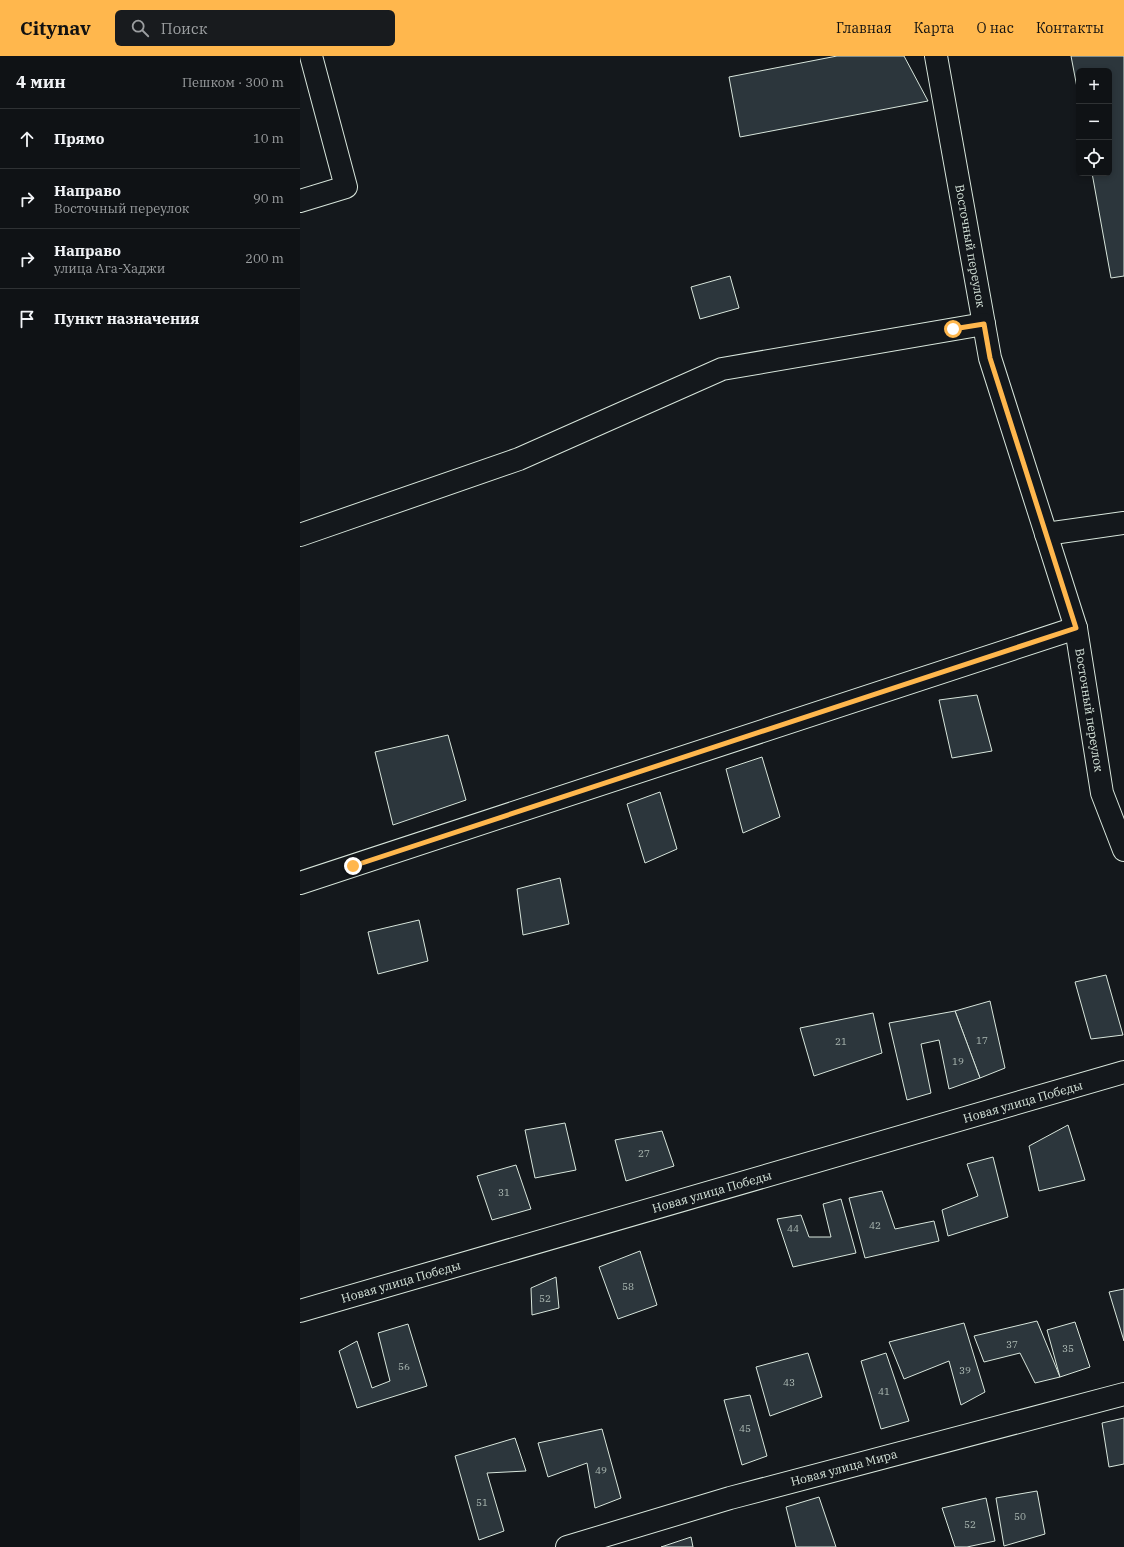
<!DOCTYPE html>
<html lang="ru">
<head>
<meta charset="utf-8">
<style>
	body { margin:0; font-family:"IBM Plex Serif",serif; background:#181b1e; color:#f1f3f6 }
	.controls { position:absolute; right:12px; top:12px; display:grid; overflow:hidden; border-radius:6px; box-shadow:0 2px 6px #0003 }
	.controls button { width:36px; height:36px; display:grid; place-items:center; padding:0; border:0; border-bottom:1px solid #2f3234; background:#0f1215; color:#f1f3f6; font:20px sans-serif }
	.stop { position:absolute; width:12px; height:12px; margin:-9px; border:3px solid #ffb74d; border-radius:50%; background:#fff }
	.stop.end { background:#ffb74d; border-color:#fff; box-shadow:0 1px 4px #0008 }
	.list { margin:0; padding:0; list-style:none }
	h2 { display:flex; justify-content:space-between; align-items:center; height:52px; margin:0; padding:0 16px; font-size:17px }
	h2 small { font-size:13px; font-weight:400; color:#9b9ea0 }
	.list li { display:grid; grid-template-columns:26px 1fr auto; gap:12px; align-items:center; box-sizing:border-box; height:60px; padding:0 16px; border-top:1px solid #2f3234 }
	.list b { display:block; font-size:15px; white-space:nowrap }
	.list p { margin:0; font-size:13px; white-space:nowrap; color:#9b9ea0 }
	.list em { font-size:13px; font-style:normal; color:#9b9ea0 }
	.icon { flex:none; width:22px; height:22px; fill:none; stroke:currentColor; stroke-width:2; stroke-linecap:round; stroke-linejoin:round }
	.map { position:relative; flex:none; width:824px; height:1491px; overflow:hidden }
	header { display:flex; align-items:center; gap:24px; box-sizing:border-box; height:56px; padding:0 20px; background:#ffb74d; color:#111 }
	header strong { font-size:19px }
	nav { display:flex; gap:22px; margin-inline-start:auto; font-size:14px }
	.search { width:280px; height:36px; background:#181b1e; display:flex; align-items:center; gap:10px; box-sizing:border-box; padding:0 14px; border-radius:6px; color:#9b9ea0; font-size:15px }
	main { display:flex }
	aside { flex:1; background:#0f1215 }
	.map>svg:first-child { display:block }
</style>
</head>
<body>
<header>
<strong>Citynav</strong>
<div class="search"><svg class="icon" aria-label="search" viewBox="0 0 24 24"><circle cx="10" cy="10" r="6"/><path d="M15 15l6 6"/></svg>Поиск</div>
<nav><a>Главная</a><a>Карта</a><a>О нас</a><a>Контакты</a></nav>
</header>
<main>
<aside>
<h2>4 мин<small>Пешком · 300 m</small></h2>
<ul class="list">
<li><svg class="icon" aria-label="ahead" viewBox="0 0 24 24"><path d="M12 20V5M6 11l6-6 6 6"/></svg><div><b>Прямо</b></div><em>10 m</em></li>
<li><svg class="icon" aria-label="right" viewBox="0 0 24 24"><path d="M7 20v-9h11M14 6l5 5-5 5"/></svg><div><b>Направо</b><p>Восточный переулок</p></div><em>90 m</em></li>
<li><svg class="icon" aria-label="right" viewBox="0 0 24 24"><path d="M7 20v-9h11M14 6l5 5-5 5"/></svg><div><b>Направо</b><p>улица Ага-Хаджи</p></div><em>200 m</em></li>
<li><svg class="icon" aria-label="arrive" viewBox="0 0 24 24"><path d="M6 21V4h12l-3 4 3 4H6"/></svg><div><b>Пункт назначения</b></div></li>
</ul>
</aside>
<div class="map">
<svg width="824" height="1491" viewBox="0 0 824 1491">
	<rect width="100%" height="100%" fill="#14181c"/>
	<g fill="#2c363c" stroke="#d8e6dc">
		<path d="M537,0h67l24,45 -188,36 -11,-60z"/>
		<path d="M771,0h53v220l-13,2 -19,-105h17v-102h-30v27z"/>
		<path d="M430,220l9,32 -39,11 -9,-32z"/>
		<path d="M677,639l15,56 -40,7 -13,-58z"/>
		<path d="M148,679l18,65 -73,25 -18,-73z"/>
		<path d="M462,701l18,60 -37,16 -17,-64z"/>
		<path d="M360,736l17,57 -32,14 -18,-59z"/>
		<path d="M260,822l9,46 -46,11 -6,-46z"/>
		<path d="M119,864l9,41 -50,13 -10,-42z"/>
		<path d="M806,919l17,60 -32,4 -16,-57z"/>
		<path d="M690,945l15,67 -25,10 -25,-67z"/>
		<path d="M655,955l25,67 -31,11 -10,-49 -18,4 10,49 -24,7 -18,-77z"/>
		<path d="M573,957l9,40 -68,23 -14,-48z"/>
		<path d="M265,1067l11,47 -41,8 -10,-48z"/>
		<path d="M768,1069l17,55 -46,11 -10,-45z"/>
		<path d="M362,1075l12,35 -48,15 -11,-41z"/>
		<path d="M693,1101l15,60 -60,19 -6,-26 36,-14 -11,-32z"/>
		<path d="M216,1109l15,44 -39,11 -15,-44z"/>
		<path d="M582,1135l13,38 39,-8 5,20 -74,17 -16,-60z"/>
		<path d="M541,1143l15,54 -63,14 -16,-48 24,-4 8,22h22l-8,-33z"/>
		<path d="M340,1195l17,54 -39,14 -19,-52z"/>
		<path d="M256,1221l3,31 -27,7 -1,-27z"/>
		<path d="M824,1233v52l-15,-49z"/>
		<path d="M737,1265l23,56 -25,6 -15,-30 -36,9 -10,-26z"/>
		<path d="M775,1266l15,45 -30,10 -13,-47z"/>
		<path d="M664,1267l21,69 -24,13 -12,-44 -45,18 -15,-37z"/>
		<path d="M108,1268l19,62 -70,22 -18,-57 18,-10 15,47 18,-7 -12,-48z"/>
		<path d="M508,1297l14,44 -52,19 -14,-49z"/>
		<path d="M586,1297l23,68 -28,8 -20,-68z"/>
		<path d="M450,1339l17,61 -25,9 -18,-65z"/>
		<path d="M824,1362v46l-15,3 -7,-44z"/>
		<path d="M302,1373l19,69 -26,10 -8,-45 -39,14 -10,-34z"/>
		<path d="M215,1382l11,33 -39,2 17,58 -25,9 -24,-84z"/>
		<path d="M737,1435l8,43 -41,12 -8,-48z"/>
		<path d="M519,1441l17,50h-40l-10,-40z"/>
		<path d="M686,1442l9,43 -28,6h-12l-13,-39z"/>
		<path d="M391,1481l2,10h-32z"/>
	</g>
	<g fill="none" stroke-linecap="round" stroke-linejoin="round">
		<g stroke="#d8e6dc" stroke-width="24">
			<g id="minor">
				<path d="M636,0l54,302 86,270 26,165 22,57"/>
				<path d="M0,145l46,-14 -35,-131"/>
				<path d="M746,478l78,-11"/>
				<path d="M0,479l219,-76 203,-90 262,-45"/>
				<path d="M0,827l776,-255"/>
				<path d="M0,1255l824,-239"/>
				<path d="M267,1491l163,-49 394,-104"/>
			</g>
		</g>
		<use href="#minor" stroke="#14181c" stroke-width="22"/>
	</g>
	<g fill="none" stroke-linecap="round" stroke-linejoin="round">
		<path stroke="#ffb74d" stroke-width="5" d="M53,810l723,-238 -86,-270 -6,-34 -31,5"/>
	</g>
	<g text-anchor="middle" stroke-width="3" stroke-linejoin="round" paint-order="stroke">
		<g font-size="10" fill="#adbab4">
			<text x="682" y="988">17</text>
			<text x="541" y="989">21</text>
			<text x="658" y="1009">19</text>
			<text x="344" y="1101">27</text>
			<text x="204" y="1140">31</text>
			<text x="575" y="1173">42</text>
			<text x="493" y="1176">44</text>
			<text x="328" y="1234">58</text>
			<text x="245" y="1246">52</text>
			<text x="712" y="1292">37</text>
			<text x="768" y="1296">35</text>
			<text x="104" y="1314">56</text>
			<text x="665" y="1318">39</text>
			<text x="489" y="1330">43</text>
			<text x="584" y="1339">41</text>
			<text x="445" y="1376">45</text>
			<text x="301" y="1418">49</text>
			<text x="182" y="1450">51</text>
			<text x="720" y="1464">50</text>
			<text x="670" y="1472">52</text>
		</g>
		<g font-size="12" fill="#d8e6dc" stroke="#14181c">
			<text transform="translate(670 190) rotate(80)" y="4">Восточный переулок</text>
			<text transform="translate(789 654) rotate(81)" y="4">Восточный переулок</text>
			<text transform="translate(723 1046) rotate(-16)" y="4">Новая улица Победы</text>
			<text transform="translate(412 1136) rotate(-16)" y="4">Новая улица Победы</text>
			<text transform="translate(101 1226) rotate(-16)" y="4">Новая улица Победы</text>
			<text transform="translate(544 1412) rotate(-15)" y="4">Новая улица Мира</text>
		</g>
	</g>
</svg>
<div class="controls">
<button>+</button>
<button>−</button>
<button><svg class="icon" aria-label="locate" viewBox="0 0 24 24"><circle cx="12" cy="12" r="6"/><path d="M12 2v4M12 18v4M2 12h4M18 12h4"/></svg></button>
</div>
<div class="stop" style="left:653px;top:273px"></div>
<div class="stop end" style="left:53px;top:810px"></div>
</div>
</main>
</body>
</html>
